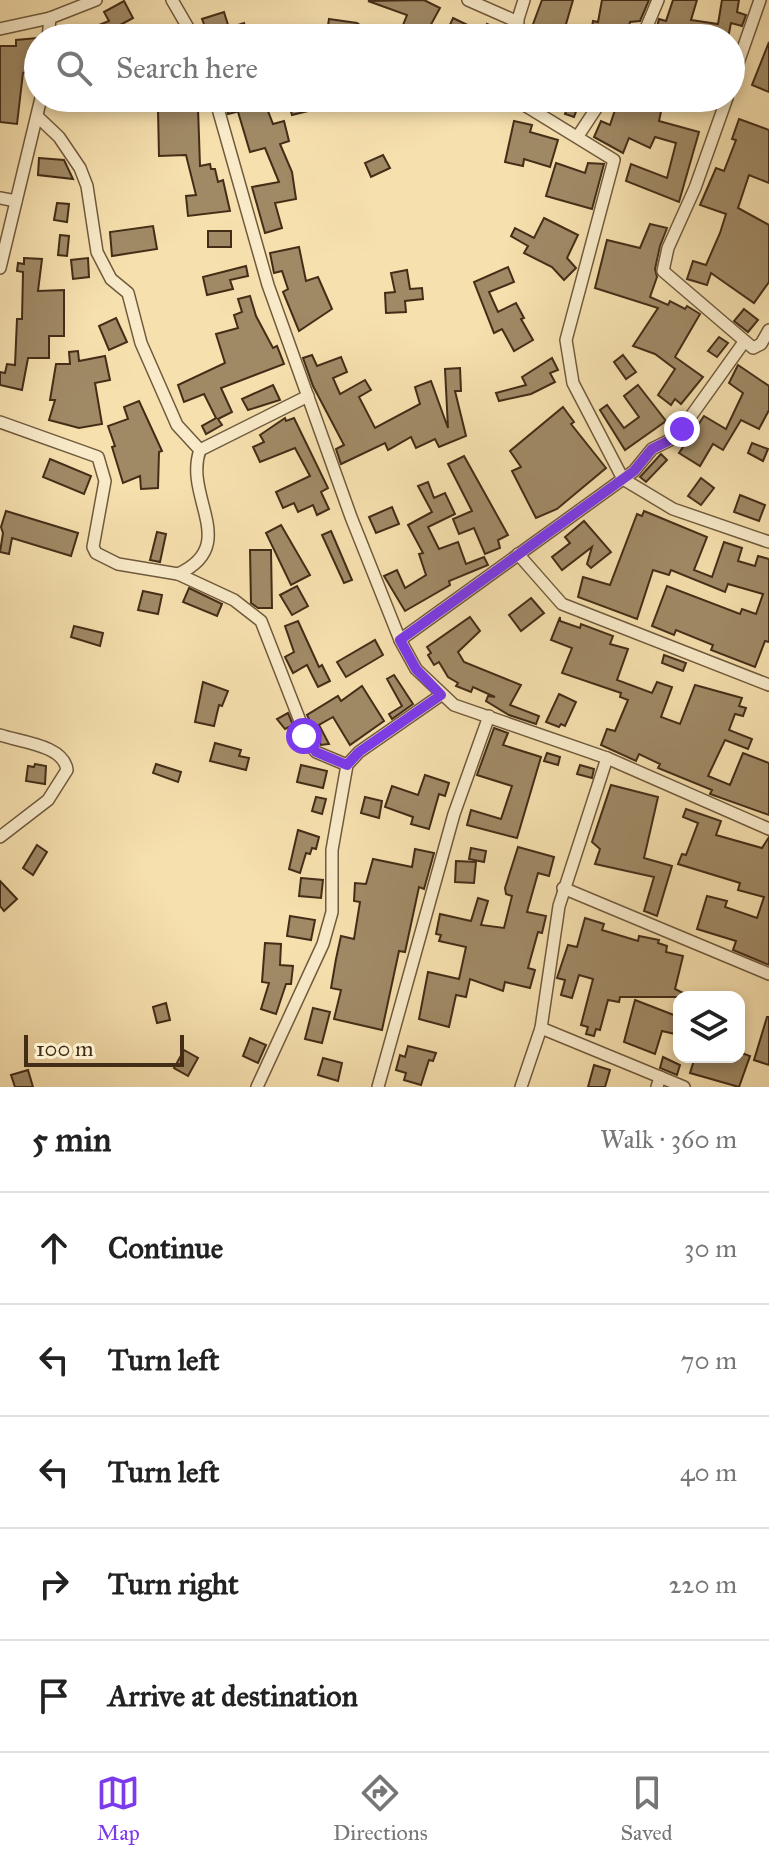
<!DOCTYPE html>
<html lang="en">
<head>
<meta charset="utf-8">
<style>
	body { margin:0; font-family:"IM FELL Great Primer",serif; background:#f6f6f6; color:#222 }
	.controls { position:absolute; right:24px; bottom:24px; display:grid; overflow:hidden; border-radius:16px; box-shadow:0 4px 12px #0003 }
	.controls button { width:72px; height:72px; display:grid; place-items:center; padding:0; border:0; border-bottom:2px solid #e0e0e0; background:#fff; color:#222; font:40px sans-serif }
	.scale { position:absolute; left:24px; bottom:20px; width:160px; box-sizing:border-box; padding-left:8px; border:4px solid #432d17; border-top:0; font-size:22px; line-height:28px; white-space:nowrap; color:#432d17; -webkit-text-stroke:6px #f9ebca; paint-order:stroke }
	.stop { position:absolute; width:24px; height:24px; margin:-18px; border:6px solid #7c3aed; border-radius:50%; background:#fff }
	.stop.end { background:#7c3aed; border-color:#fff; box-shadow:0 2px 8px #0008 }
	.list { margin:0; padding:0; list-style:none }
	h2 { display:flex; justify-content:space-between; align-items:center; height:104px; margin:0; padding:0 32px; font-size:34px }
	h2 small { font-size:26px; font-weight:400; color:#767676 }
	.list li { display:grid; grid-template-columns:52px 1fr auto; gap:24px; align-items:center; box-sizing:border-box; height:112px; padding:0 32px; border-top:2px solid #e0e0e0 }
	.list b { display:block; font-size:30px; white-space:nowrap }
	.list em { font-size:26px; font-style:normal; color:#767676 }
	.icon { flex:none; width:44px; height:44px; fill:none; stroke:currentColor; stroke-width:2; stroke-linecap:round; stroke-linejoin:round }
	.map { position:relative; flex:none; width:769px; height:1087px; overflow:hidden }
	.search { position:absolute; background:#fff; box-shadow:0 4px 12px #0003; left:24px; right:24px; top:24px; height:88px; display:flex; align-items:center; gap:20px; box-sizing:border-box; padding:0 28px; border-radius:44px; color:#767676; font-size:30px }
	.sheet { height:664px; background:#fff }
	nav { display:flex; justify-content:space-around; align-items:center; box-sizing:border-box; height:112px; border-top:2px solid #e0e0e0; background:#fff; font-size:22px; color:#767676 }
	nav a { display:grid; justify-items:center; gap:4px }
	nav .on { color:#7c3aed }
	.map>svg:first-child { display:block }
</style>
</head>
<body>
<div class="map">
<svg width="769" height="1087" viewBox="0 0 769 1087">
	<rect width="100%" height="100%" fill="#f6e0ae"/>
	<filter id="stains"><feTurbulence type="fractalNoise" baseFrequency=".0025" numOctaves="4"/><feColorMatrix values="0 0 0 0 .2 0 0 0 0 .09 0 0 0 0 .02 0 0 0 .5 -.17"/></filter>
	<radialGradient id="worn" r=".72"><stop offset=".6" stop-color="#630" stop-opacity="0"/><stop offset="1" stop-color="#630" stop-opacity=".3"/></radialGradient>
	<g fill="#a08a66" stroke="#432d17" stroke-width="2">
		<path d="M424,0l16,8 -11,20 7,4 -3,6h-14l-18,-8 6,-15 -39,-14z"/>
		<path d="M542,0h31l-11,38 -33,-3z"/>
		<path d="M602,0h47l-9,21 -10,1 -3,16h-37l3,-17 5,1z"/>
		<path d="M673,0h24l-6,20 27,4 4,-24h17l-2,12 9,3 -4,11 -11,-3 -3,15h-74l5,-19 7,2z"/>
		<path d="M124,1l9,17 -24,13 3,7h-45l42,-17 -5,-9z"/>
		<path d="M224,12l5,16 15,-5 4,11 -26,4 -4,-10 -11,4 -5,-13z"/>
		<path d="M453,18l31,15 3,-9 15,7 -3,7h-55z"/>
		<path d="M329,19l28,4 4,3 -3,12h-32z"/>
		<path d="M37,38l-4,31 -10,4 -6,51 -17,-2v-76h16v-6z"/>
		<path d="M769,42v50l-17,-7z"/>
		<path d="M224,98h8l4,14 -8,2z"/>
		<path d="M255,98h8l10,26 11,-3 5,20 -9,3 12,28 4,27 -21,4 7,25 -17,5 -13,-46 27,-5 -14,-34 -15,4 -14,-47z"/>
		<path d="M287,98h22l3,12 -20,5z"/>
		<path d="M571,98h10l-7,19 -9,-3z"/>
		<path d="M619,98h45l-5,23 40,11 -20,70 -53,-21 5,-17 36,14 9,-35 -21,-6 -5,11 -21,-10 -6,15 -29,-16 7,-16 9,4z"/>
		<path d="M198,108l2,58 10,-2 1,5h4l3,13 5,-2 7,31 -42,5 -2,-20 10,-1 -10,-40 -27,1 -1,-46z"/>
		<path d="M739,119l30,11v53l-20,-8 -11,33 31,17v57l-15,21 -43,-30 -4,12 -20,-6 6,-18 13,4 14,-32 6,-19 -26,-9 16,-37 8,3 12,-31 -4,-1z"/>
		<path d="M514,121l18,4 -2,7 28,8 -8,27 -26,-8 -1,7 -18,-4z"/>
		<path d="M383,155l7,13 -19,9 -6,-14z"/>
		<path d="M39,158l25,2 9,19 -35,-4z"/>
		<path d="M556,163l29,10 3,-10 16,1 -12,45 -46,-13z"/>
		<path d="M57,203l12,1 -2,18 -13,-2z"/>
		<path d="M544,218l34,17 -11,23 9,10 -12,12 -12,-13 -28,-14 4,-7 -17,-10 4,-8 19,10z"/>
		<path d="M650,224l17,4 -7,18 -5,23 2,8 -7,20 18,8 2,-4 15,8 2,-3 13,8 -25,43 28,20 -22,27 -6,-5 -4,6 -13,-10 17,-26 -20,-15 -22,-8 25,-38 -63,-20 12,-48 33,8z"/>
		<path d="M153,226l4,23 -45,7 -2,-24z"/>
		<rect x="208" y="231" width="23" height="16"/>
		<path d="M60,235l9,1 -2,20 -9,-1z"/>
		<path d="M299,247l7,34 12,-4 14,32 -33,22 -16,-39 5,-3 -6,-18 -8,2 -4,-20z"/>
		<path d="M24,258l18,1 -4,32 26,-1v46h-15v22h-21l-6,32 -22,-5v-13l5,1 2,-9 8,1 2,-46h5l1,-47 -6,-1 1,-8 6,1z"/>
		<path d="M88,258l1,19 -16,2 -2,-19z"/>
		<path d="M246,266l2,10 -18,4 3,9 -26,6 -4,-18z"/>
		<path d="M508,267l6,15 -25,10 9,20 18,-9 8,15 -3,1 12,21 -19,11 -12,-22 -8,4 -20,-51z"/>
		<path d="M407,270l3,19 12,-1 1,11 -18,2 1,11 -20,1 -1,-20 10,-1 -4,-19z"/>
		<path d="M250,296l6,20 17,32 4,-2 7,18 -63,24 11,24 -14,7 4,6 -16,9 -4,-8 14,-8 -12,-24 -20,8 -6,-17 47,-22 -9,-29 22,-6 -4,-13 8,-3 -4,-13z"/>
		<path d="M744,309l14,11 -10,12 -14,-11z"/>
		<path d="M116,318l11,24 -18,8 -10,-24z"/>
		<path d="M719,337l9,6 -11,14 -9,-6z"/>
		<path d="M78,351l1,10 26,-5 5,24 -15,3 7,41 -23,4 -30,-8 6,-20h-5l6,-36h14l-1,-12z"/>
		<path d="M312,355l5,11 24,-9 6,15 -14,6 7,16 25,-14 6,10 -12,7 16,31 45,-24 -5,-17 16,-6 17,47 -3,-59 15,-1 1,23h-6l11,45 -27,11 -4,-8 -19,9 -5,-11 -23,13 -3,-7 -44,21 -5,-15 8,-4 -31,-59 -10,-28z"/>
		<path d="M623,355l13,17 -10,7 -12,-17z"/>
		<path d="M552,358l6,12 -8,3 5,9 -24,12 -32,7 -3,-8 30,-8 -4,-8z"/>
		<path d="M738,365l31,21v24l-10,19 -18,-9 -18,30 -10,-6 -13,22 -21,-13 25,-37 22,13 17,-36 -14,-10z"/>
		<path d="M273,385l7,15 -32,10 -6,-11z"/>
		<path d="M638,385l28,36 -41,29 -25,-40 7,-5 17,23 15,-11 -15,-21z"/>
		<path d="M139,401l23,50 -3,1 -1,36 -17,1 -1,-13 -17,7 -11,-36 3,-1 -7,-20 20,-7 -4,-12z"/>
		<path d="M563,407l11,15 -3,2 35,44 -49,41 -21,9 -24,-47 9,-4 -11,-16z"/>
		<path d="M285,418l1,3 8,-3 34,70 -7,4 8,17 -12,6 -4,-10 -15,7 -4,-9 -11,5 -7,-16 34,-16 -15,-28 -35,14 -7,-15 11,-5 -4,-7z"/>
		<path d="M752,443l16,6 -5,12 -15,-8z"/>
		<path d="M661,454l6,6 -21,22 -6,-5z"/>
		<path d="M464,456l44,79 -10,5 2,8 -15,6 -11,-26 -15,6 -6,-15 19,-8 -24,-47z"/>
		<path d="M50,459l41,17 -7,18 -41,-17z"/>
		<path d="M701,478l13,10 -13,17 -13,-9z"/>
		<path d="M428,482l6,16 11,-5 10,21 -27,13 11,22 19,-7 8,22 18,-7 4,8 -39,16 1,4 -45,26 -21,-35 13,-6 8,18 21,-13 -7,-21 4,-1 -15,-28 24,-13 -14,-26z"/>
		<path d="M740,495l25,10 -6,16 -25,-9z"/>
		<path d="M392,507l7,17 -23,9 -7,-16z"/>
		<path d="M6,511l72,22 -7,23 -59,-18 -3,16 -9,-2 3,-19 -2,-6z"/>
		<path d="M644,511l63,26 -13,33 18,7 12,-35 18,6 -4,13 17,5 3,-10 11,3v83l-4,-1 -10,26 -44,-17 2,-5 -37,-15 -2,5 -22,-9 15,-40 73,28 2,-5 14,5 7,-20 -35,-10 -3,8 -54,-22 -2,5 -16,-5 -16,49 -59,-22 5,-20 27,8 27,-71 5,2z"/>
		<path d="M584,521l27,31 -20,16 -4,-4 5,-17 -30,23 -10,-13 18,-14 -5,-6z"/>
		<path d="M281,525l29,50 -19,10 -25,-52z"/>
		<path d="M331,531l21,49 -8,3 -22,-48z"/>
		<path d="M157,532l9,2 -6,28 -10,-2z"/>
		<path d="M250,550h21l1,58h-14l-7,-5z"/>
		<path d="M297,586l11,20 -16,9 -12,-20z"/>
		<path d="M189,588l33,16 -5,12 -34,-14z"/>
		<path d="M143,591l19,4 -4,19 -20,-4z"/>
		<path d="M531,598l13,15 -23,18 -12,-16z"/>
		<path d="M470,617l10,14 -22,21 6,10 57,23 -11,20 29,11 -3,8 -27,-9 -23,-14 2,-5 7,1 -22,-10 -2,5 -15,-6 2,-3 -10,-6 -9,-15 -5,3 -6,-10 3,-2 -4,-6z"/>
		<path d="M560,617v4l20,7 1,-4 32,12 -3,8 18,5 -11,31 35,13 5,-11 15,5 -11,30 19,7 15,-39 47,13 -3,8 7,2 -3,8 -8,-2 -6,16 23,9 -4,10 -23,-9 -17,36 22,9 13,-32 26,10v52l-59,-21 2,-4 -54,-22 2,-4 -21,-10 -3,7 -35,-16 6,-16 8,2 13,-31 -8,-3 1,-4 -59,-20 10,-25 -21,-8z"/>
		<path d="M298,621l21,46 3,-2 8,16 -12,6 -11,-22 -14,8 -8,-16 9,-5 -9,-26z"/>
		<path d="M74,626l29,7 -3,13 -29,-9z"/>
		<path d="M375,640l8,15 -37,22 -9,-15z"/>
		<path d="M664,655l22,8 -3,8 -21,-8z"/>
		<path d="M394,675l19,29 -21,15 -3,-5 13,-8 -15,-27z"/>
		<path d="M203,682l25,9 -6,15 -3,-1 -5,21 -19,-4z"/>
		<path d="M362,686l22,35 -34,24 -17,-28 -14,8 10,19 -8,1 -14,-30 31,-19 3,5z"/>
		<path d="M559,694l17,8 -11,24 -4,-2 -2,3 -13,-5z"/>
		<path d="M288,713l5,12 -8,4 -8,-10z"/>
		<path d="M494,728l14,5 -5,12 38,12 -24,81 -50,-13 4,-15 30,9 11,-33 -35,-11z"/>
		<path d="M215,743l26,7 -2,6 10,2 -3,12 -36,-9z"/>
		<path d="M547,753l13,4 -2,8 -14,-4z"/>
		<path d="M35,764l11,2 -1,18 -19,-3 2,-15 6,1z"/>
		<path d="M156,764l25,8 -3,10 -25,-9z"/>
		<path d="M301,765l26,6 -4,17 -26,-6z"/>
		<path d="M580,765l14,4 -2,9 -15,-4z"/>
		<path d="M425,775l24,8 -4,13 -6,-2 -10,35 -18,-5 2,-7 -28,-10 7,-21 26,9z"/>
		<path d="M611,785l47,12 -14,61 28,8 -15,50 -13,-5 10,-34 -59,-13 5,-15 -8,-7z"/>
		<path d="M316,797l10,2 -4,15 -10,-3z"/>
		<path d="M365,797l17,4 -3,17 -18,-5z"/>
		<path d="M686,809l35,12 -5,14 46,13 7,-11v128l-36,-15 3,-9 -39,-12 10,-33 20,5 -2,6 32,11 7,-21 -26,-7 2,-7 -62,-19 4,-10 4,1 12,-32 -15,-6z"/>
		<path d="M298,830l21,7 -3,12 -4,-1 -2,6 -4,-1 -6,20 -11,-4z"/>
		<path d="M37,845l10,7 -14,23 -10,-7z"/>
		<path d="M518,847l36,10 -5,19 -11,-3 -11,39 19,4 -4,17 -4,-1 -10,36 7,2 -5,18 -25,-6 -2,9 -33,-12 -4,18 -10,-2 -7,32 -30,-8 9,-47 31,7 7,-32 -27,-6 2,-6 -5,-1 4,-20 31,7 7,-23 10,3 -7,24 23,3 8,-32 -6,-2 -1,-6z"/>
		<path d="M471,848l15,3 -2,11 -15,-3z"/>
		<path d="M415,849l19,4 -10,36 -5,-2 -14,65 -6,-1 -17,79 -48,-11 7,-29 -10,-2 5,-29 5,-23 13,3 6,-37 -6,-1 1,-18 11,1 7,-25 39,8z"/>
		<path d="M456,861l20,1 -2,21 -19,-1z"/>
		<path d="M301,878l22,2 -2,18 -22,-2z"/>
		<path d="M0,881l17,18 -13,12 -4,-5z"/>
		<path d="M290,916l25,4 -4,20 -24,-4z"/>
		<path d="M585,918l19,6 -2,6 36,11 1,-5 20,4 -1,3 9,3 -1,6 17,4 -8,33 16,8h-71l-1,5 -11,-2 -8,30 -4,-1 -2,7 -8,-2 2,-7 -7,-2 12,-46 -14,-4 -7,23 -11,-3 4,-15 -8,-2 11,-33 9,2z"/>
		<path d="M265,943l16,1 -1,21 13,1 -2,18h-5l-10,30 -15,-5 8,-26 -7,-1z"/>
		<path d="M635,1000l44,17v18l-17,-4 -7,23 -31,-12z"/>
		<path d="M166,1003l4,17 -13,3 -4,-16z"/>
		<path d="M313,1008l17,4 -8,31 -17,-4z"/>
		<path d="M767,1017h2v48l-15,-5z"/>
		<path d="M250,1038l16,7 -8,18 -15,-7z"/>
		<path d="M408,1046l28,7 -3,8 -4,-1 -8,25 -17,-5 2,-7 -10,-3 4,-15 5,2z"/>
		<path d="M184,1050l14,8 -10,18 -14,-8z"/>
		<path d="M739,1052l11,4 -11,31 -49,-14 5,-16h44z"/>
		<path d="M663,1057l17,8 -3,10 -17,-7z"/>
		<path d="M323,1058l19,5 -4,18 -20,-6z"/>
		<path d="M594,1065l16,5 -5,17h-17z"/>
		<path d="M28,1070l5,17h-18l-4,-12z"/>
	</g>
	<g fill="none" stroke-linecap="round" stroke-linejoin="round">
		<g stroke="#705a3d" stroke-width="14">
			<g id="minor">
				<path d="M172,0l22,38"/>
				<path d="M468,0l50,22"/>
				<path d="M0,29l50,-11 46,-18"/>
				<path d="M48,38l2,-20"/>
				<path d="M512,38l12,-38"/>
				<path d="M642,38l16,-38"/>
				<path d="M731,83l29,-83"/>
				<path d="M215,98l53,187 83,232 49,123 16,29 38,36 153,53 162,71"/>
				<path d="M513,98l101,62 -48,180 7,43 50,96 50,30 96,33"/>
				<path d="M727,98l-32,90 -27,60 -5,23 90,77 8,-4 8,-14"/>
				<path d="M39,118l20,19 21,31 7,18 10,66 14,27 17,14 13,50 36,82 23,25"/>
				<path d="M578,136l25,-38"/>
				<path d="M0,198l16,3"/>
				<path d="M0,268l41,-170"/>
				<path d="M0,422l98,35 7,24 -12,66 3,6 22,11 60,10 56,26 27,21 48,123 7,8 31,13"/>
				<path d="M518,554l44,50 207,81"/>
				<path d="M178,574c63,-29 5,-77 22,-124l108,-54"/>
				<path d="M400,640l234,-169 18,-22 24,-12 68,-95"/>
				<path d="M0,735c20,7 64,10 67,35l-19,30 -48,37"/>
				<path d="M607,758l-48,148 -18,122 119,49 -3,10"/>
				<path d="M563,888l206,86"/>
				<path d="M660,1077l24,10"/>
				<path d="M257,1087l66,-143 9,-32v-62l15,-85 12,-13 82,-57"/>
				<path d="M378,1087l76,-273 35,-98"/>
				<path d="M521,1087l20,-59"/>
			</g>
		</g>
		<use href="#minor" stroke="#f9ebca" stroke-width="11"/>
	</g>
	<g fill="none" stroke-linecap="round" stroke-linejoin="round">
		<path stroke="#7c3aed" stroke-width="10" d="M304,736l12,16 31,13 12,-13 82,-57 -25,-26 -16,-29 234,-169 18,-22 24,-12 6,-8"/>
	</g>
	<rect width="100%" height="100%" filter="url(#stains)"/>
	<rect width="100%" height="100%" fill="url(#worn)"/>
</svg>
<div class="controls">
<button><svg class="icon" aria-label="layers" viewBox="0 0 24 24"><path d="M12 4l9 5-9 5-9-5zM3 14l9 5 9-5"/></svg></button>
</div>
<div class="scale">100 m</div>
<div class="stop" style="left:304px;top:736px"></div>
<div class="stop end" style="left:682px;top:429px"></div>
<div class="search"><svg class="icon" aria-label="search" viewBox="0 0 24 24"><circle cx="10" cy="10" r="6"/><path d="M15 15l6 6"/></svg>Search here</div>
</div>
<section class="sheet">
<h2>5 min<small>Walk · 360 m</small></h2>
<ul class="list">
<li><svg class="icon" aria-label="ahead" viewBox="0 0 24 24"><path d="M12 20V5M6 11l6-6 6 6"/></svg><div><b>Continue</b></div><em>30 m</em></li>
<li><svg class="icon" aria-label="left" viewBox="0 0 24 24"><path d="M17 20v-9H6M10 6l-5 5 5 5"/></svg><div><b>Turn left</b></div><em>70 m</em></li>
<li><svg class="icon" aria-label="left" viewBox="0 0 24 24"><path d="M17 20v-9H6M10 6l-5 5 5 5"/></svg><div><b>Turn left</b></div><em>40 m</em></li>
<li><svg class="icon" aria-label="right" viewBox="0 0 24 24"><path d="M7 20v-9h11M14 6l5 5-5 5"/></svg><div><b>Turn right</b></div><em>220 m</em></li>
<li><svg class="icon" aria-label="arrive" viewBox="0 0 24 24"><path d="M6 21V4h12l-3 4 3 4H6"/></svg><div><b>Arrive at destination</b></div></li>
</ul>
</section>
<nav>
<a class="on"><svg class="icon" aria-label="map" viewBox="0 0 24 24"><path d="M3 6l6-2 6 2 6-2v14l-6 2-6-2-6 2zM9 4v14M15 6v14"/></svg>Map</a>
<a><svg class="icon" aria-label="directions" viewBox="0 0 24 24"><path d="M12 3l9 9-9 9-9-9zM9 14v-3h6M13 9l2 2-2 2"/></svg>Directions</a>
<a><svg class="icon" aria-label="saved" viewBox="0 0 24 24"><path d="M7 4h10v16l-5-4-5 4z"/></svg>Saved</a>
</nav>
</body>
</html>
